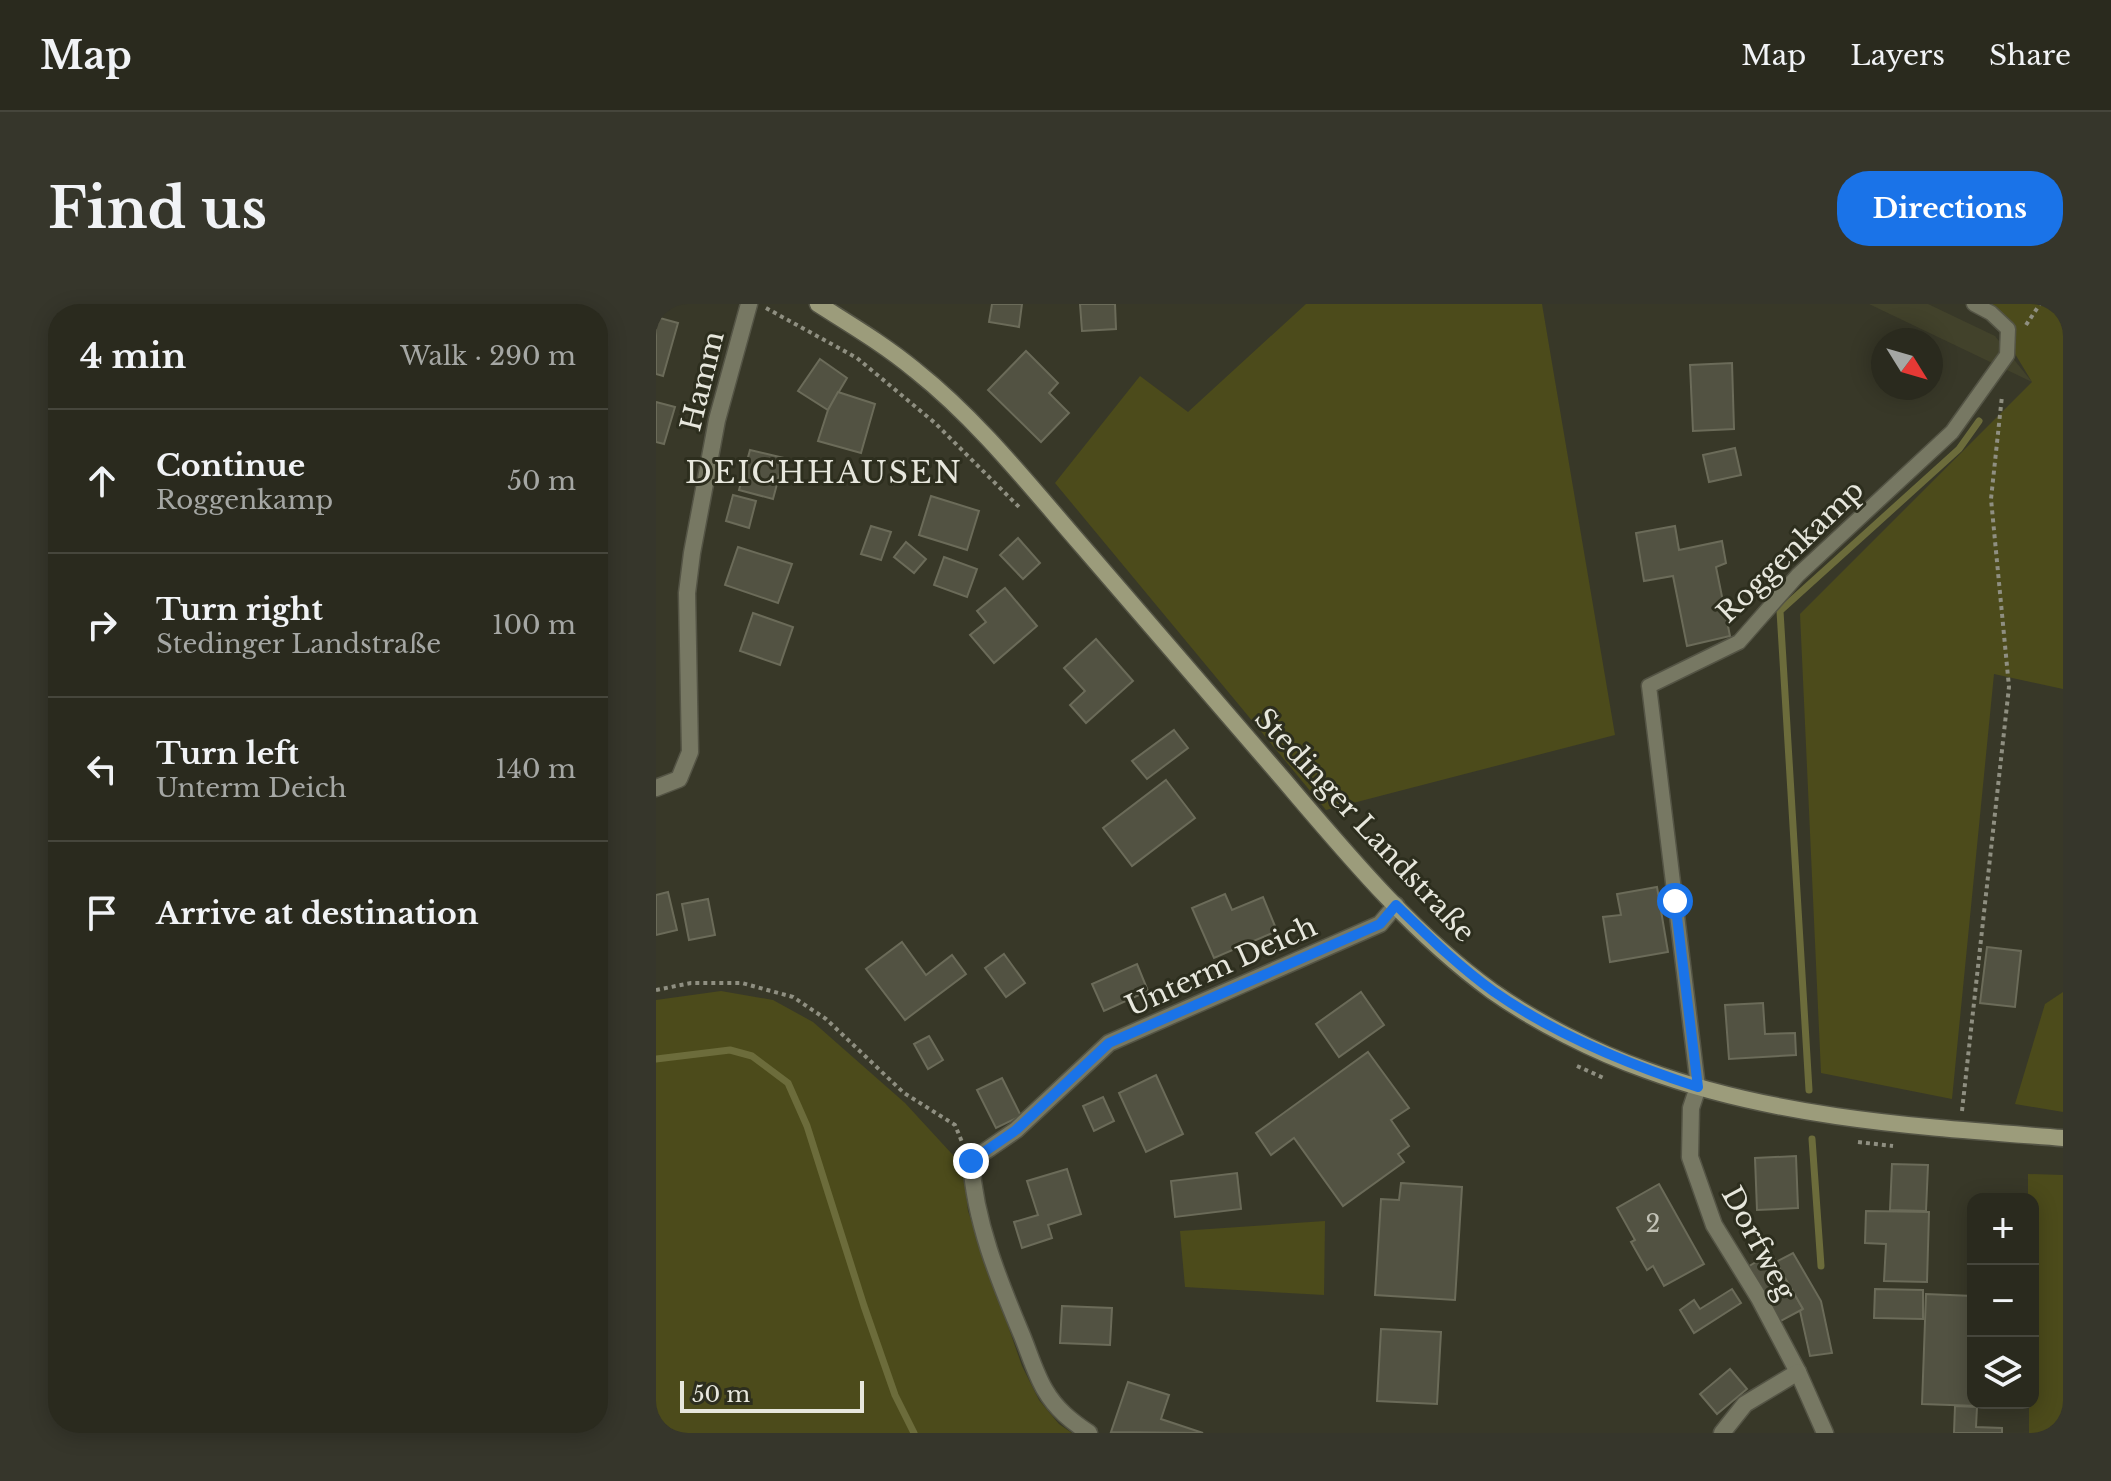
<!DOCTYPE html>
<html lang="en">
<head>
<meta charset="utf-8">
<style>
	body { margin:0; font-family:"Libre Baskerville",serif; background:#36362b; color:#f1f3f6 }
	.controls { position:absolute; right:24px; bottom:24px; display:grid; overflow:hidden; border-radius:16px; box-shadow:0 4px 20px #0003 }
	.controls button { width:72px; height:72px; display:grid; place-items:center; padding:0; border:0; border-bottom:2px solid #46463c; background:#2a2a1e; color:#f1f3f6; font:40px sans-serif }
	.compass { position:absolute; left:1215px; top:24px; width:72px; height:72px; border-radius:50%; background:#2a2a1e; box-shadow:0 4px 20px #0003; rotate:127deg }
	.scale { position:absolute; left:24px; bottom:20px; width:184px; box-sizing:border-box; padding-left:8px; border:4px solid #e7e7dd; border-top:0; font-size:22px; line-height:28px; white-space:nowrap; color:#e7e7dd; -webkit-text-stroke:6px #2d2e1e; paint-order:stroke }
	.stop { position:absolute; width:24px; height:24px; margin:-18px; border:6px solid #1a73e8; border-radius:50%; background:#fff }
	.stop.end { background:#1a73e8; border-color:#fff; box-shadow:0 2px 8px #0008 }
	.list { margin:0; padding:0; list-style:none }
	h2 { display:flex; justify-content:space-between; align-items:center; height:104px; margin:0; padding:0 32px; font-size:34px }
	h2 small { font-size:26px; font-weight:400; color:#a5a7a4 }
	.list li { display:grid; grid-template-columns:52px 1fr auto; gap:24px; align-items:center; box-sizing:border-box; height:144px; padding:0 32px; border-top:2px solid #46463c }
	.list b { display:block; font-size:30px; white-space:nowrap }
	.list p { margin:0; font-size:26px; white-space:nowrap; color:#a5a7a4 }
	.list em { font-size:26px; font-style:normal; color:#a5a7a4 }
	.icon { flex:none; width:44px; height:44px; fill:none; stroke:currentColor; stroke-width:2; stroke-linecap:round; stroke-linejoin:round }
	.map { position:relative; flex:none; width:1407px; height:1129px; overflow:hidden; border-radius:32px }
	header { display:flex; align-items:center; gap:48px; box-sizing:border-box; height:112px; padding:0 40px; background:#2a2a1e; border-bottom:2px solid #46463c }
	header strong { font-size:38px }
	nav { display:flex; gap:44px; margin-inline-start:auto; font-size:28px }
	.intro { display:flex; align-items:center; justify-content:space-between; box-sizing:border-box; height:192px; padding:0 48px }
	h1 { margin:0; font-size:56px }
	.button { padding:20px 36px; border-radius:32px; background:#1a73e8; color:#fff; font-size:28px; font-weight:700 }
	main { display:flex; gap:48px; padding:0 48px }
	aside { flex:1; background:#2a2a1e; border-radius:32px; box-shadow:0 4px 20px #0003 }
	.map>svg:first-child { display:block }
</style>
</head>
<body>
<header>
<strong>Map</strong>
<nav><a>Map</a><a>Layers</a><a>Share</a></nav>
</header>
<div class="intro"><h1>Find us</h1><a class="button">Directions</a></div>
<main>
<aside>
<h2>4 min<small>Walk · 290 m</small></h2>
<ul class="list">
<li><svg class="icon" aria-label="ahead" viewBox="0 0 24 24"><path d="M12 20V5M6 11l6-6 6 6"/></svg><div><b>Continue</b><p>Roggenkamp</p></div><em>50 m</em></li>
<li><svg class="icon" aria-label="right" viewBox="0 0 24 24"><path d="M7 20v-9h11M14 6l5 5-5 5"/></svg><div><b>Turn right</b><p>Stedinger Landstraße</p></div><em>100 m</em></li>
<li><svg class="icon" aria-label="left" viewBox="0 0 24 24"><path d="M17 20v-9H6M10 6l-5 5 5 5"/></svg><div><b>Turn left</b><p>Unterm Deich</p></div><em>140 m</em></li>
<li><svg class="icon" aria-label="arrive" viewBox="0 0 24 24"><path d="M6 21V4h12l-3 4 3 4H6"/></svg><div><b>Arrive at destination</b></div></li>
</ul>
</aside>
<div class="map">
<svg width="1407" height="1129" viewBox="0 0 1407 1129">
	<rect width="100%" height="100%" fill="#383828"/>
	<path fill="#42422b" d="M1213,0h59l67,32 37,46z"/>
	<g fill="#4c4b1b">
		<path d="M650,0h236l73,431 -289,75 -271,-327 85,-107 48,36z"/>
		<path d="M1329,0h78v385l-69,-15 -42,425 -131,-26 -21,-459 232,-232z"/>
		<path d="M65,687l52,9 40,22 92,81 58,63 5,45 54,155 17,34 20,24 13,9h-416v-433z"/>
		<path d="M1407,688v120l-48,-8 30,-100z"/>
		<path d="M1372,870l35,1v258h-34v-30h4v-204h-5z"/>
		<path d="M669,917l-1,74 -139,-8 -5,-56z"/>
	</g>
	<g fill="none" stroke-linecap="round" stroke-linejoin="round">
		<g stroke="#6c6c3b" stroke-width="7">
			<path d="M0,755l74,-9 22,6 36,27 19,43 57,180 31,89 19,38"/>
			<path d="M1153,786l-29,-479 179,-162 20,-28"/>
			<path d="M1156,835l9,127"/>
		</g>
	</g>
	<g fill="#525242" stroke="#6b6b59" stroke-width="2">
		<path d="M336,0h30l-3,23 -30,-5z"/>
		<path d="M424,0h35l1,25 -34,2z"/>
		<path d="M0,13l22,6 -15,53 -7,-2z"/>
		<path d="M370,47l32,32 -9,10 20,20 -28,29 -53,-52z"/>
		<path d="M164,55l27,19 -19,32 -30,-19z"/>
		<path d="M1076,59l2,66 -41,2 -3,-66z"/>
		<path d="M182,88l37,12 -14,49 -43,-12 10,-31z"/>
		<path d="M0,98l19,5 -11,37 -8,-2z"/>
		<path d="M1079,144l6,27 -32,7 -6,-27z"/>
		<path d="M94,146l34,8 -11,41 -34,-9z"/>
		<path d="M77,191l23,6 -7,27 -23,-7z"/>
		<path d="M275,192l48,15 -12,39 -48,-15z"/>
		<path d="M215,222l20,6 -10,28 -20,-6z"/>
		<path d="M1019,222l4,24 43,-9 4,22 -10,4 14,69 -43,10 -14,-70 -29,5 -8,-48z"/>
		<path d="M362,234l22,25 -17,16 -23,-24z"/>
		<path d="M250,238l20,17 -12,14 -20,-16z"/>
		<path d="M82,243l54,17 -14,39 -53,-18z"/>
		<path d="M288,253l33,12 -10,28 -33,-12z"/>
		<path d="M349,284l32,38 -43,37 -24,-28 16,-13 -9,-11z"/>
		<path d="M97,309l40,14 -13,38 -40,-14z"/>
		<path d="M440,335l37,42 -47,42 -16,-18 15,-14 -21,-23z"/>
		<path d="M518,426l14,18 -41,31 -15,-18z"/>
		<path d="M510,476l29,38 -63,48 -29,-38z"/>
		<path d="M1001,583l11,65 -58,10 -7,-45 18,-2 -4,-21z"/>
		<path d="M12,588l9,38 -21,5v-40z"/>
		<path d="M569,590l7,16 31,-13 14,34 -63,27 -22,-50z"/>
		<path d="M52,595l7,36 -26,5 -7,-36z"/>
		<path d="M246,638l24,33 26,-20 14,19 -61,46 -39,-51z"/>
		<path d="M1331,643l34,4 -6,56 -35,-4z"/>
		<path d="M348,650l21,29 -19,14 -21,-29z"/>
		<path d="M481,660l11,27 -44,20 -12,-27z"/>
		<path d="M705,688l23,33 -45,32 -23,-33z"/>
		<path d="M1107,699l2,31 30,-1 1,22 -67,4 -4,-54z"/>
		<path d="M273,732l14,24 -15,9 -14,-25z"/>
		<path d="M712,748l41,56 -18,12 18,26 -11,8 6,8 -61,44 -49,-68 -23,17 -15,-22z"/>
		<path d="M500,771l27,59 -37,18 -27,-59z"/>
		<path d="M346,774l19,38 -25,12 -19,-38z"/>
		<path d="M447,793l11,24 -20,10 -11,-25z"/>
		<path d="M1140,852l2,52 -41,2 -2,-52z"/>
		<path d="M1236,860l36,1 -2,46 -36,-1z"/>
		<path d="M411,865l14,45 -33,11 4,13 -30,10 -8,-26 24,-7 -11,-34z"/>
		<path d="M581,869l4,36 -66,8 -4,-36z"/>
		<path d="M745,879l61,4 -7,113 -80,-5 6,-96 18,1z"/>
		<path d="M1003,880l45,80 -40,22 -11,-20 -6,4 -16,-28 4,-2 -18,-32z"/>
		<path d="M1210,907l63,1 -2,70 -43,-1 2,-37 -21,-1z"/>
		<path d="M1115,949l32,56 -26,14 -31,-55z"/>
		<path d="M1137,949l28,48 11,52 -22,3 -10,-45 3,-2 -27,-47z"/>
		<path d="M1076,985l9,14 -47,30 -14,-23 14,-10 6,9z"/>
		<path d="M1219,985l48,1v29l-49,-1z"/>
		<path d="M1270,990l47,2v107h5v3l-56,-2z"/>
		<path d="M406,1002l50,2 -2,37 -50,-2z"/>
		<path d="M725,1025l60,3 -4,72 -60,-3z"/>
		<path d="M1074,1065l17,20 -30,25 -17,-20z"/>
		<path d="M472,1078l41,13 -8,24 42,14 -92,-1z"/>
		<path d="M1299,1102l22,1 -1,20 26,1v5h-48z"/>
	</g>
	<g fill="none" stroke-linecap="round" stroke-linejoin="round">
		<g stroke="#545445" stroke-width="17">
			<path id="lane" d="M1042,783l-49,-401 90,-44 59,-67 154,-143 55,-77 1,-26 -17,-16 -17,-9"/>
		</g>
		<g stroke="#545445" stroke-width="19">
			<g id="street">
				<path d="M0,484l23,-9 11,-27 -3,-159 5,-40 25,-133 32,-116"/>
				<path d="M1042,783l-7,21 -1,49 24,68 45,73 39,74 27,61"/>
				<path d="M433,1129c-18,-12 -33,-24 -44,-43 -10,-17 -16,-38 -24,-57 -23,-55 -46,-111 -50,-172l45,-31 93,-87 271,-119 16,-19"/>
				<path d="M1066,1129l23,-29 53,-32"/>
			</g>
		</g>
		<g stroke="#545445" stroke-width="19">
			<path id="secondary" d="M162,0c33,21 67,41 97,66 63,50 115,116 168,177 66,77 133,154 200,232 63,74 129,154 209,212 44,31 103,61 154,79 133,49 277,57 417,68"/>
		</g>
		<g stroke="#8f8f81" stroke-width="4" stroke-dasharray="4 4" stroke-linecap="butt">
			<path d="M110,4l91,50 78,65 86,86"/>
			<path d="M1370,21l14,-21"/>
			<path d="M0,686l35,-7h51l51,14 33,22 78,74 51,32 7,17"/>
			<path d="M921,762l29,13"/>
			<path d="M1306,807l47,-424 -18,-188 11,-103"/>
			<path d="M1202,838l35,4"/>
		</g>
		<use href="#lane" stroke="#777863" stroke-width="14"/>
		<use href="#street" stroke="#777863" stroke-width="16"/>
		<use href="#secondary" stroke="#9c9c7b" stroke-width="16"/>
	</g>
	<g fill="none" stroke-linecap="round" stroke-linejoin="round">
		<path stroke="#1a73e8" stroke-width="10" d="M315,857l45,-31 93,-87 271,-119 16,-19c31,30 61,60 97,86 61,43 134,73 205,96l-23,-186"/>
	</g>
	<g text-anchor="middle" stroke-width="6" stroke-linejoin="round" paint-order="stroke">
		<g font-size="24" fill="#c2c2b6">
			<text x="997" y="928">2</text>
		</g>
		<g font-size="28" fill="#e7e7dd" stroke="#2d2e1e">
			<text transform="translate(46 77) rotate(-76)" y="10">Hamm</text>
			<text transform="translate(1134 247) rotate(-44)" y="10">Roggenkamp</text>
			<text transform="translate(709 521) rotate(47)" y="10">Stedinger Landstraße</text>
			<text transform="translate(565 662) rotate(-24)" y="10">Unterm Deich</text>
			<text transform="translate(1103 939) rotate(62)" y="10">Dorfweg</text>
		</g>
		<g font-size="30" letter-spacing="2" fill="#e7e7dd" stroke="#2d2e1e">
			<text x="168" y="179">DEICHHAUSEN</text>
		</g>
	</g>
</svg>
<div class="controls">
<button>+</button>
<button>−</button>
<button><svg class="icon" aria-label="layers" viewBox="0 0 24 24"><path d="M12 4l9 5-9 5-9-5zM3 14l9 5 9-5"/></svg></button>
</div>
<svg class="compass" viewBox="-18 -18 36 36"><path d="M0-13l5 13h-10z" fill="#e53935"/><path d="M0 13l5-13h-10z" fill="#a5a7a4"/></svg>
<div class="scale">50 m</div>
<div class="stop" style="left:1019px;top:597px"></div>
<div class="stop end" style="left:315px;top:857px"></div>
</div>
</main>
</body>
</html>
